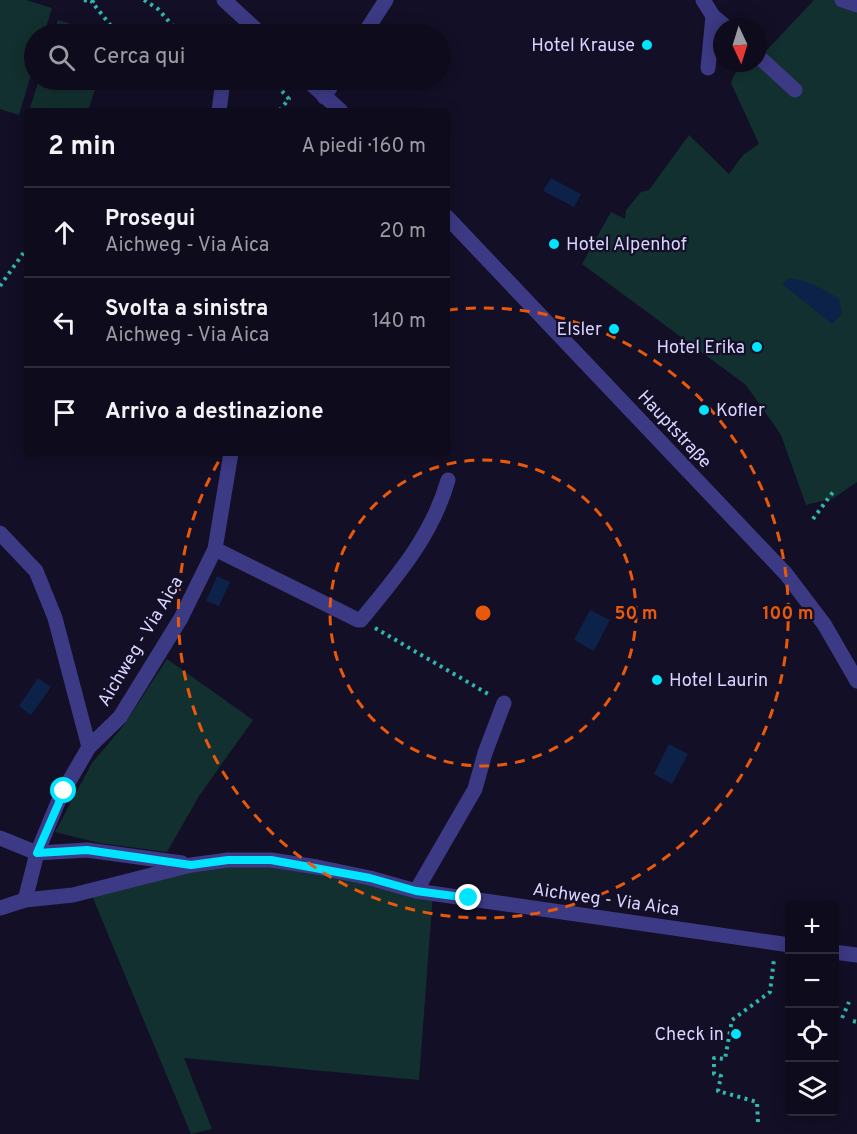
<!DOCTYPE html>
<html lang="it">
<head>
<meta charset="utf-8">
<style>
	body { margin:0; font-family:Overpass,sans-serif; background:#1c1929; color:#f1f3f6 }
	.controls { position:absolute; right:18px; bottom:18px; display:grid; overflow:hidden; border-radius:6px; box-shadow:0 3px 15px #0003 }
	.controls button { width:54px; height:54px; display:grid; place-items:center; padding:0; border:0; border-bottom:2px solid #2e2b3b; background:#0e0b1c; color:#f1f3f6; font:30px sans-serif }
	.compass { position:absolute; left:713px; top:18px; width:54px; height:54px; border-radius:50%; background:#0e0b1c; box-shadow:0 3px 15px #0003; rotate:176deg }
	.stop { position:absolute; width:18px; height:18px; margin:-14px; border:4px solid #00e5ff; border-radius:50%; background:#fff }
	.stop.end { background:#00e5ff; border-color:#fff; box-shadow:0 2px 6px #0008 }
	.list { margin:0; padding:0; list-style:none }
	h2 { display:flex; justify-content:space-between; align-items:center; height:78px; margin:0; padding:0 24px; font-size:26px }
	h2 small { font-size:20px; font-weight:400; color:#9b9ba3 }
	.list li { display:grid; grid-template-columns:39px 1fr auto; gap:18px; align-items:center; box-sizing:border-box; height:90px; padding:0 24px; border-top:2px solid #2e2b3b }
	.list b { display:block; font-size:22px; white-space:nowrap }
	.list p { margin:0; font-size:20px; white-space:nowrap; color:#9b9ba3 }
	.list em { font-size:20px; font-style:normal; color:#9b9ba3 }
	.icon { flex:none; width:33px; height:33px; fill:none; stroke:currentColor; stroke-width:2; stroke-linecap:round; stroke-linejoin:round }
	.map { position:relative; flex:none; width:857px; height:1134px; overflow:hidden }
	.search { position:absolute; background:#0e0b1c; box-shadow:0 3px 15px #0003; left:24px; top:24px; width:426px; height:66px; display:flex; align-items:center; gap:15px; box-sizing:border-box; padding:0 21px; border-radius:33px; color:#9b9ba3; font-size:22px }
	.panel { position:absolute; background:#0e0b1c; box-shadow:0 3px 15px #0003; left:24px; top:108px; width:426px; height:348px; border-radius:6px }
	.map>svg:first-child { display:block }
</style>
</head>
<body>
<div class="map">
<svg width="857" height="1134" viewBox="0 0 857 1134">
	<rect width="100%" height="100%" fill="#130f26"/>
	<g fill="#12302f">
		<path d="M0,0h26l26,8 -8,26h-10v31l-15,50 -19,-6z"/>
		<path d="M814,0h26l17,5v477l-23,16 -28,7 -25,-70 -35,-50 -164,-121 29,-52 14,7 1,-9 15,-18 8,-2 40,-55 40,39 14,-19 16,-11 -28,-61c4,-14 12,-20 27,-20v-6l8,-6z"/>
		<path d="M58,20l47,14h-52z"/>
		<path d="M39,80h59l-10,31h-59z"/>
		<path d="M167,659l86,61 -54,76 -32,56 -68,-9 -44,-11 37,-69 32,-38z"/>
		<path d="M271,860l162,33 -14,187 -235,-22 28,71 -21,5 -101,-243 101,-26z"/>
	</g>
	<g fill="#0c2248">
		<path d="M551,178l30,16 -7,13 -31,-16z"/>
		<path d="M789,278c19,3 33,10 50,21l3,15 -10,10 -50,-40z"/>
		<path d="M217,576l13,6 -11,24 -13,-5z"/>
		<path d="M590,610l20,10 -16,31 -20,-11z"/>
		<path d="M38,678l13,9 -20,28 -12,-9z"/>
		<path d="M669,744l19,10 -16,30 -18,-10z"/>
	</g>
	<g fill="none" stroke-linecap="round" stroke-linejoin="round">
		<g stroke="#2fb8b0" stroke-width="4" stroke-dasharray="3 4.5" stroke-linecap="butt">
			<path d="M84,0l8,2"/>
			<path d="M94,0l-2,2 23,29"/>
			<path d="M144,0l14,9 22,25"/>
			<path d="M272,80l17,19 -10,12"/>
			<path d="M0,286l27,-38"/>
			<path d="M813,519l20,-27"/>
			<path d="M375,628l115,67"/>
			<path d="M842,1018l7,-16"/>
			<path d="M853,1021l4,1"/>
			<path d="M758,1122l-1,-20 -39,-11 3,-15 -7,-2v-16l11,1 7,-39 38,-28 4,-33"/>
		</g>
		<g stroke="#3d3a85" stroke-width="15">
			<path d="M224,0l37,34"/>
			<path d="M703,0l10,16 13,11"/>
			<path d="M842,0l15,5"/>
			<path d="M364,34l22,-34"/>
			<path d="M758,56l37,34"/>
			<path d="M708,68l5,-52"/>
			<path d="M307,80l34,31"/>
			<path d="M324,97l11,-17"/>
			<path d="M219,111l4,-31"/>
			<path d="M447,217l339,357 38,50 33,57"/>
			<path d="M0,533l36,38 19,47 34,129"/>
			<path d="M215,549l143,71h3c36,-44 71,-84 87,-140"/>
			<path d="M0,838l37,15 50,-3 95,13"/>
			<path d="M416,891l59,-102 10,-36 19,-50"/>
			<path d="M25,900l12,-47 24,-58 28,-48 31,-30 61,-99 34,-69 16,-96"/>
			<path d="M0,908l25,-8 48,-5 118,-30 37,-5h43l46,7 53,11 46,13 374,54"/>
			<path d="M834,952l23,3"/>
		</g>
	</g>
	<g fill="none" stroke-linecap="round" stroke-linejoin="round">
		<path stroke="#00e5ff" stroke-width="8" d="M64,791l-27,62 50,-3 104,15 37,-5h43l99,18 46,13 53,7"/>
	</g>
	<g fill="none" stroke="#e8590c" stroke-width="3" stroke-dasharray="10 8">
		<circle cx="483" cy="613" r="153"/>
		<path d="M448 310A305 305 0 1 1 223 454"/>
	</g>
	<g fill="#00e5ff" stroke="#130f26" stroke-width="2">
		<circle cx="647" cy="45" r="6"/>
		<circle cx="554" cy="244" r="6"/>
		<circle cx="614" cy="329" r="6"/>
		<circle cx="757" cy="347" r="6"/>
		<circle cx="704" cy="410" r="6"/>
		<circle cx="657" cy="680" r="6"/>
		<circle cx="736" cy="1034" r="6"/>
	</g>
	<g text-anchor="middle" stroke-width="4.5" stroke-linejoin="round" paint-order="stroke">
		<g font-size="18" fill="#d9d4ff" stroke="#130f26" text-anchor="end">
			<text x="635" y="51">Hotel Krause</text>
			<text x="566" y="250" text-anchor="start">Hotel Alpenhof</text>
			<text x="602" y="335">Elsler</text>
			<text x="745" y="353">Hotel Erika</text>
			<text x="716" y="416" text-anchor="start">Kofler</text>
			<text x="669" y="686" text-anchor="start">Hotel Laurin</text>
			<text x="724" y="1040">Check in</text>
		</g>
		<g font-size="18" fill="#d9d4ff" stroke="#130f26">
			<text transform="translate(675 429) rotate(47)" y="6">Hauptstraße</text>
			<text transform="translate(140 641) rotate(-59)" y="6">Aichweg - Via Aica</text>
			<text transform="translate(606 899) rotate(8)" y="6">Aichweg - Via Aica</text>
		</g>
	</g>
	<circle cx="483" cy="613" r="9" fill="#e8590c" stroke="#130f26" stroke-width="3"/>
	<g font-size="18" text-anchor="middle" font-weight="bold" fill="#e8590c" stroke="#130f26" stroke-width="4.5" stroke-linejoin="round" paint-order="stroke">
		<text x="636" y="619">50 m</text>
		<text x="788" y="619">100 m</text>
	</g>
</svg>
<div class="controls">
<button>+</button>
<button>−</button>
<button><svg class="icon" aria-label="locate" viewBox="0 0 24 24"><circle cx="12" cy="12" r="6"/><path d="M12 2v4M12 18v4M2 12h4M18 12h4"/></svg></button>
<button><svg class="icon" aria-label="layers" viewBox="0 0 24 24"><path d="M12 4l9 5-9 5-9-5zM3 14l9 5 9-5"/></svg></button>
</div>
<svg class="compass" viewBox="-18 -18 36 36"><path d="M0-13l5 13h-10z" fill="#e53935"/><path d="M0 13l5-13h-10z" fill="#9b9ba3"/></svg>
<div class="stop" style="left:64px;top:791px"></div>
<div class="stop end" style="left:469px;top:898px"></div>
<div class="search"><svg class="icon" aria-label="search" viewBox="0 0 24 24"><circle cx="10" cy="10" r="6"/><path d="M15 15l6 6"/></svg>Cerca qui</div>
<section class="panel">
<h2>2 min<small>A piedi · 160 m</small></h2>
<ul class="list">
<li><svg class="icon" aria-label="ahead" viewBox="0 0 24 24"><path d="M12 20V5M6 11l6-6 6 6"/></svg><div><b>Prosegui</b><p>Aichweg - Via Aica</p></div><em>20 m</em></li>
<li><svg class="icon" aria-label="left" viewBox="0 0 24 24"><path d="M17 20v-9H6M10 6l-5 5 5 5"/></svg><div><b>Svolta a sinistra</b><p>Aichweg - Via Aica</p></div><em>140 m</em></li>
<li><svg class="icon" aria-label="arrive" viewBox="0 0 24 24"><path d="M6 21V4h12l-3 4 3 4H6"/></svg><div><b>Arrivo a destinazione</b></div></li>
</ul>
</section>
</div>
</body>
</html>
